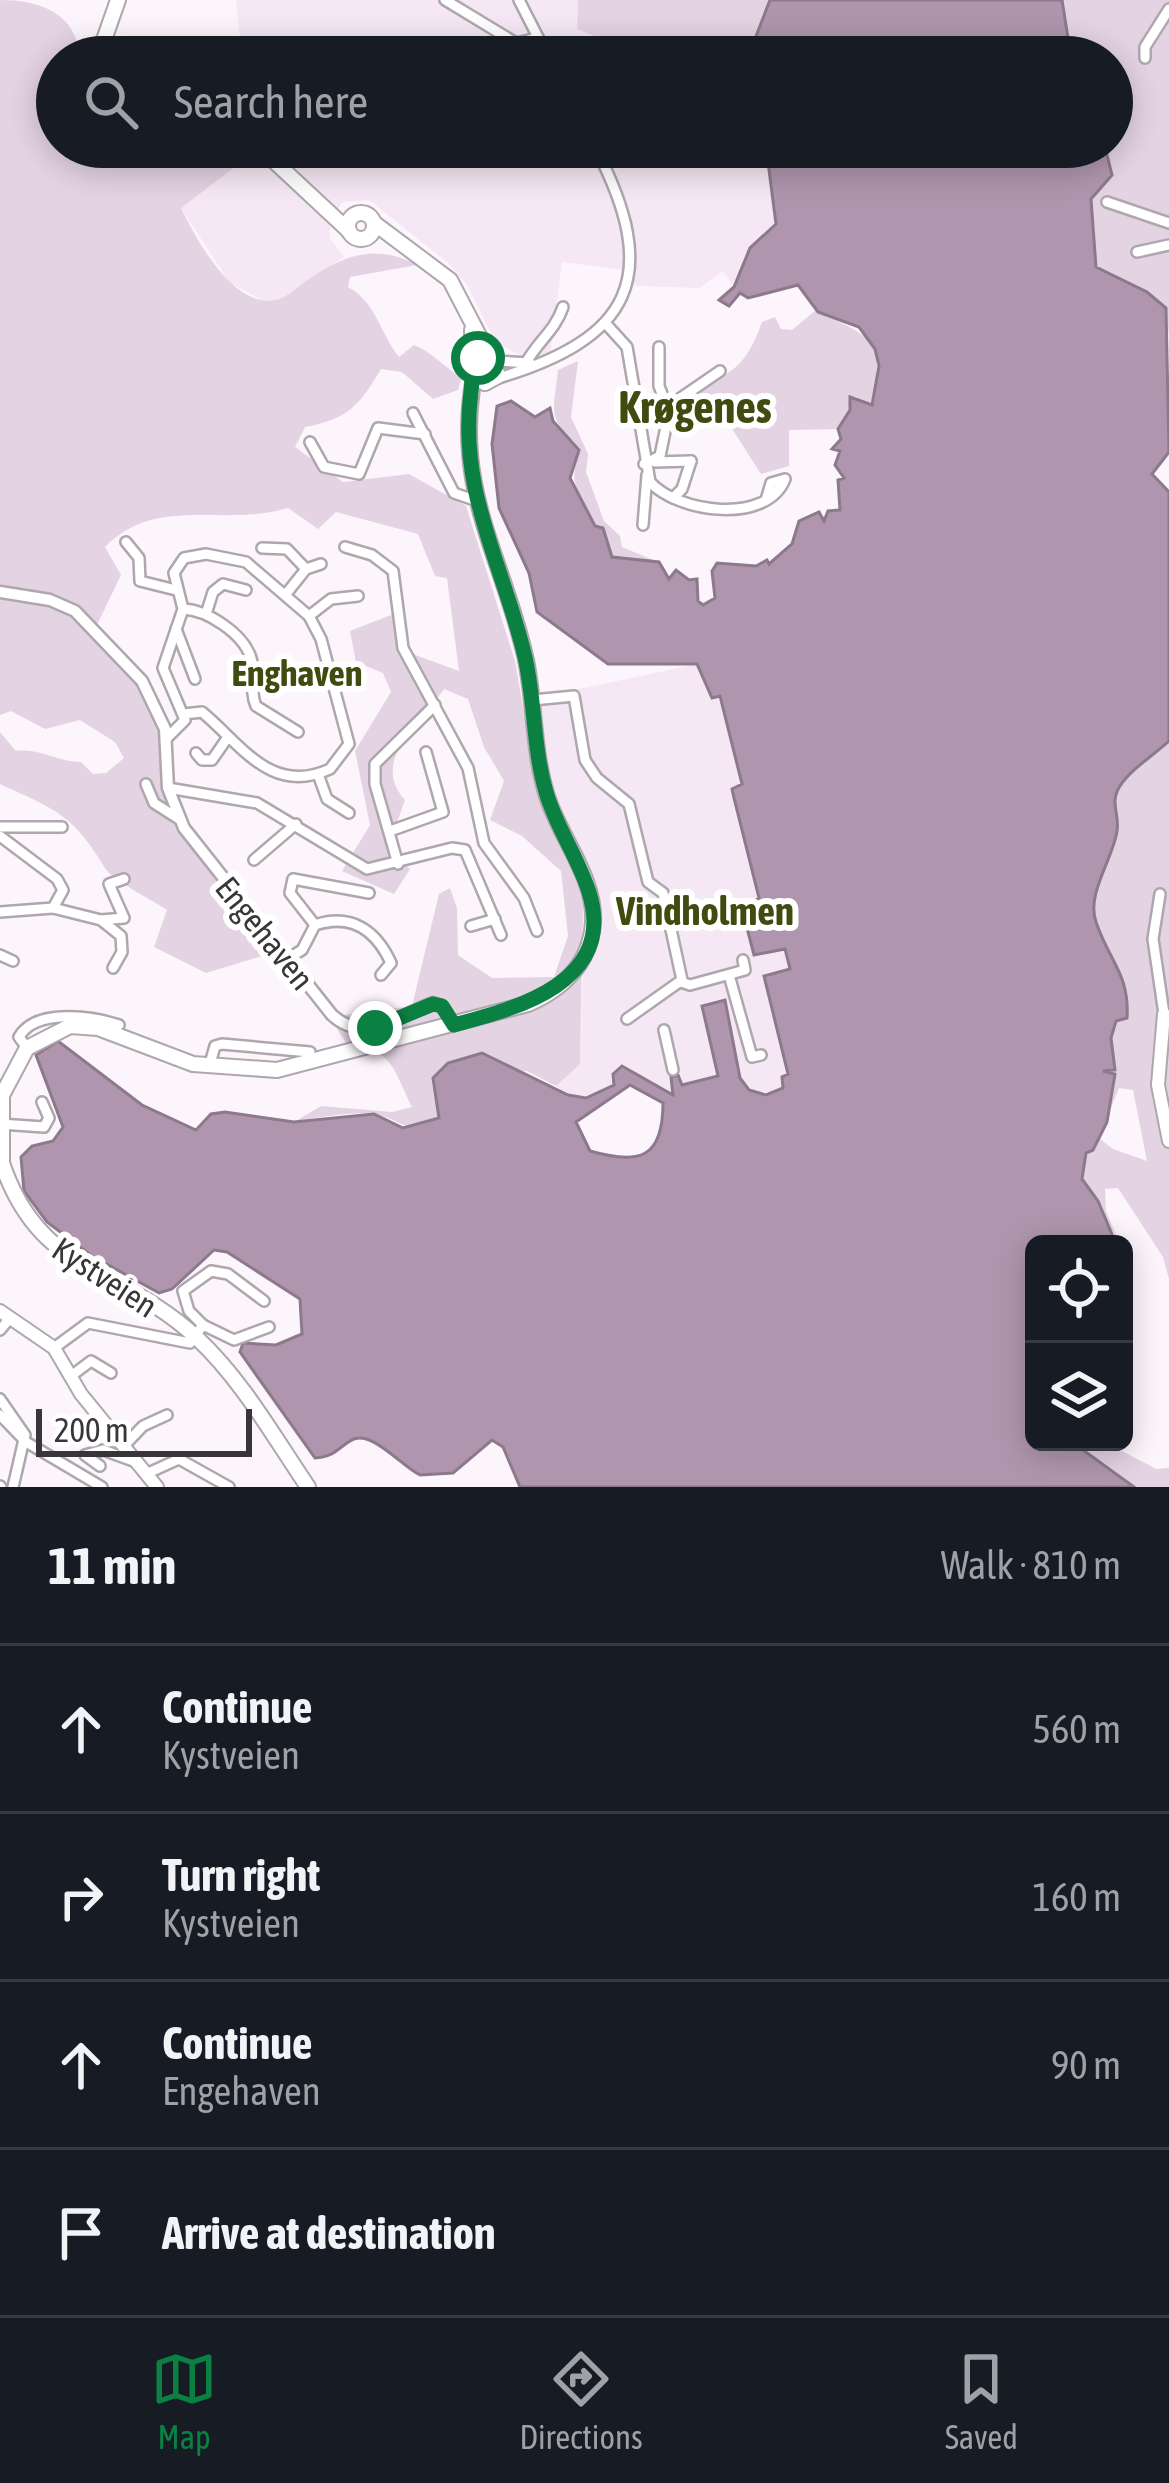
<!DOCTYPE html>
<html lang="en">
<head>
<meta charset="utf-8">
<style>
	body { margin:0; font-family:"Asap Condensed",sans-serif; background:#242831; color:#f1f3f6 }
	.controls { position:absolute; right:36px; bottom:36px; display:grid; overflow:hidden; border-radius:18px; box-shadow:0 6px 30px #0003 }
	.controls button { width:108px; height:108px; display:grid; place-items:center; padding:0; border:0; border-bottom:3px solid #363941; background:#171b24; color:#f1f3f6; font:60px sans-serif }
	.scale { position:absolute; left:36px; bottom:30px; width:216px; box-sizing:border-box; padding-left:12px; border:6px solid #393639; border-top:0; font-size:33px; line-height:42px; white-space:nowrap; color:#393639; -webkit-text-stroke:9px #fff; paint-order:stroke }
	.stop { position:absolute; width:36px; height:36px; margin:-27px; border:9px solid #0b8043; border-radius:50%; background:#fff }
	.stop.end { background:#0b8043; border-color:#fff; box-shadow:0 3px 12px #0008 }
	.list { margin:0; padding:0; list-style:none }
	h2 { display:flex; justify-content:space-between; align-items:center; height:156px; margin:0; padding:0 48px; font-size:51px }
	h2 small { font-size:39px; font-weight:400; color:#9ea1a6 }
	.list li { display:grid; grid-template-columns:78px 1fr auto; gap:36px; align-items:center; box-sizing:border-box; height:168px; padding:0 48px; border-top:3px solid #363941 }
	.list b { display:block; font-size:45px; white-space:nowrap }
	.list p { margin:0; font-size:39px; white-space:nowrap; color:#9ea1a6 }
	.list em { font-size:39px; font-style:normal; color:#9ea1a6 }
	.icon { flex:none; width:66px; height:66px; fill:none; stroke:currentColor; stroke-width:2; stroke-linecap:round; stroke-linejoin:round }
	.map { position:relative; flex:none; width:1169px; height:1487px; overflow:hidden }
	.search { position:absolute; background:#171b24; box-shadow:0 6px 30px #0003; left:36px; right:36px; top:36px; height:132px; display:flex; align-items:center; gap:30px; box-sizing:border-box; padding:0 42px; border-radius:66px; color:#9ea1a6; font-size:45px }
	.sheet { height:828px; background:#171b24 }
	nav { display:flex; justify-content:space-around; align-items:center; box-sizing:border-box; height:168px; border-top:3px solid #363941; background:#171b24; font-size:33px; color:#9ea1a6 }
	nav a { display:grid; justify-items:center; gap:6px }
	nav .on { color:#0b8043 }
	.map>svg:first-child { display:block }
</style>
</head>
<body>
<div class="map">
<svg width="1169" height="1487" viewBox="0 0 1169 1487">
	<rect width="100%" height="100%" fill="#fcf5fc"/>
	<g fill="#f5e8f4">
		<path d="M236,0h342l-1,29 67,28h-402z"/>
		<path d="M259,147h443l4,9 8,-9h62v11l-8,5 8,61 -26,24 -16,39 -11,-16 -24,17 -60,-2 -16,-4v-12l-61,-8 -12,93 -28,1 -27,-14 -28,-57 -19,-22 -79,-63 -27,2 -11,21 -2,14 15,20 -64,43 -16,1 -34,-18 -49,-75z"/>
		<path d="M697,664l15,33 8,-2 22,90 -9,4 26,109 -15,10 -1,10 11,37 31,-7 5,22 -26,6 24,100 -11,18 -28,-4 -9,-12 -16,-77 -22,6 16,69 -36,9 -11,-8 2,18 -51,-29 -8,19 -29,13 -17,-3 -12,-9 24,-23 4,-124 -62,-238z"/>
	</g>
	<g fill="#e4d3e3">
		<path d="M0,0c39,0 76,12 80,57h-23v90l173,11 5,9 -54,41c15,31 52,100 94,92 11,-2 22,-12 31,-19 37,-26 69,-38 111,-16l-67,12 -2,10c28,15 32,46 51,70l15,-12c17,6 31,23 48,33l-4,12 -25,9 -31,-27 -21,-3c-22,37 -33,50 -76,58l-10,20 48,35 66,-8 57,32 49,155 14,81 54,156 -3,166 -24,22 -29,-15 -95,9 7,38c-38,19 -34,1 -65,-4 -15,-3 -62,4 -78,7l25,-15 71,6 20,-5c-19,-39 -19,-57 -65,-63l-18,-27 83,-11 27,-112 11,-6 7,20 1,47 34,23 62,-1 14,-41 -7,-65 -39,-35 -32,-16 14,-39 -20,-34 -16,-48 -24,-10c-23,33 -75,72 -39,111l-18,50 23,19 -16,25 -52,-23 28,-46 -15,-74 36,-59 -8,-19 -27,-11 -6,-31 41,-16 19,38 49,18 -12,-93 -12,-2 -17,-42 -82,-22 -18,17 -30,-21c-66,20 -131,-14 -183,39l16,28 -25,52 53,59 16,29 10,91 100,146 -69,21 -52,-26 13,-37c-12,-8 -56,-31 -62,-42 -32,-53 -48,-58 -105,-84v-52l16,19c24,-3 41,11 65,11l12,12 13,-1 18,-15 -9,-16 -35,-22 -35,9 -34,-18 -11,4z"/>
		<path d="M578,0h192l-22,57h-104l-67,-28z"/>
		<path d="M1062,0h107v337l-3,-28 -19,-17 -51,-25 -5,-68 18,-18 -4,-34h7v-90h-41z"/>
		<path d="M816,310c31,19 67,21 60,67 -1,12 0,19 -7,30l-14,-11 -15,33 -51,1v36l-28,8 -39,-61 -29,-19c39,-25 51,-22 69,-72l13,-5 6,12 11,1z"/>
		<path d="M578,361l-7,56 17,37 -2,18 18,49 16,15 2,11 36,15 -47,-5 -8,-28 -8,-3c-17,-29 -27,-43 -16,-76 -32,-36 -26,-34 -21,-80z"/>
		<path d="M1169,741v538l-6,-22 -45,-69 -13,1 1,22 14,33 -38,-65 4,-27 13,-14 14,11 34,12 -14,-71 -14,-2 -8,20 3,-34 -11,-3 13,-50 11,-3c3,-42 -18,-57 -31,-96 -10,-28 17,-63 21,-91 3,-17 -8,-28 3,-45 11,-17 34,-32 49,-45z"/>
		<path d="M1072,1442h33l51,27 13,-1v19h-35z"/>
	</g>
	<g fill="#af96ae" stroke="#8c798b" stroke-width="3" fill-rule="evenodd">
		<path d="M770,0h292l9,57h-323z"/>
		<path d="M776,147h329l7,28 -21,24 5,68 51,25 19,16 3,144 -17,22 17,18v249c-15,14 -38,28 -49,45 -11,17 0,28 -3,45 -4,28 -31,63 -21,91 13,39 34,53 31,96l-11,3 -5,17 4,32 -12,1 12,3 -8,48 -14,28 -7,3 -4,26 16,22 18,43h-82v198h38l62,45h-614l-17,-40 -11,-7 -39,33 -33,2c-18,-8 -50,-48 -70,-34 -14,9 -17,16 -35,17l-75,-106 3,-9 33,2 26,-11 -2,-35 -73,-47 -13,-2 -42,39 -13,4 -67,-37 -45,-34 -23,-31 -3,-34 11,-11 21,-5 10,-14 -27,-72 22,-14 84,64 54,25 15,-16 14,-2 69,10 80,-8 29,14 36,-10 -6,-40 15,-15 34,-10 86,42 18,3 28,-13 -1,-11 9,-8 51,29 -2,-18 7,-2 4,10 36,-9 -16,-70 23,-6 15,78 9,12 17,5 17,-7 -1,-11 6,-3 -24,-98 26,-7 -5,-20 -31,6 -12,-46 17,-11 -25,-100 -2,-9 10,-5 -22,-88 -8,2 -15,-34h-89l-71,-52 -8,-39 -30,-65 -7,-64 5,-38 14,-5 24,16 15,-9 3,13 26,29 -9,28 25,48 8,2 9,29 47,5 10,17 7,-9 13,10 8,-1 1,22 5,4 12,-7 -3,-27 5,-8 39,3 11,-6 2,4 23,-20 7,-23 20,-9 5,9 4,-10 12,-1 -2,-30 6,-2 -9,-13 5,-14 -8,-2 9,-10 -3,-10 12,-19v-13l22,8 7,-39 -4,-17 -16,-22 -41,-15 -20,-27 -50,13 -8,-5 -11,13 -10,-6 15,-13 16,-39 26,-24 -8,-62 8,-4zM630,1085l33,18c0,56 -24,62 -73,48l-14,-29z"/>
	</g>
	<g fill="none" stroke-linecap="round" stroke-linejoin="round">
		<g stroke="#aea7ae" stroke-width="14">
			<g id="minor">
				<path d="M445,0l71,43 22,-5"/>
				<path d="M519,0l29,57"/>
				<path d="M1145,58v-11l24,-38"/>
				<path d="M1107,202l62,21"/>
				<path d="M1137,252l32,-7"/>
				<path d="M607,325l20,22 23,135c28,31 117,43 135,-3l-14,4 -5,17"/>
				<path d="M496,361l34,2"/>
				<path d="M526,363c11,-21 29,-32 37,-56"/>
				<path d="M495,379c137,-40 168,-102 100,-232"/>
				<path d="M669,406l51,-35"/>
				<path d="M413,413l41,80 20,7"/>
				<path d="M310,442l14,25 35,7 19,-46 47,6"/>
				<path d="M655,462l36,-1"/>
				<path d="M644,464l16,-8 9,-44 -10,-26v-39"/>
				<path d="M673,498l9,-9 9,-28"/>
				<path d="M643,525l4,-50"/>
				<path d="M126,542l13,16 1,23 36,9"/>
				<path d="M345,547l27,8 21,16 10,77 65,120 16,75 40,55 13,33"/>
				<path d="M262,548l25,1 19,20"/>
				<path d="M286,594l20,-25 15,-5"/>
				<path d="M183,609c24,1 60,24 68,49 5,16 -2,32 5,48l42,26"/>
				<path d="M206,614l7,-22 10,-8 23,6"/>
				<path d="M309,616l22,-17 27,-3"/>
				<path d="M176,629l19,50"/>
				<path d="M533,700l41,-4 11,64 12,18 32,26 19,78 15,11 19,87 -55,39"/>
				<path d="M166,739l19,-19 -22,-52 20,-59 -9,-36 10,-15 22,-4 40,8 63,54 12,23 28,105 -19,25c-59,27 -88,-24 -128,-57l-18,2"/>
				<path d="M196,753l6,7h10l16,-23"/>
				<path d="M318,774l9,25 22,14"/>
				<path d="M146,784l8,19 25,16"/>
				<path d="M168,788l89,15 110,66 85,-21 13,2 36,85"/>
				<path d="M0,827h62"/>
				<path d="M390,831l53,-19 -17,-60"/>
				<path d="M0,836l57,43 6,11 -10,18 -53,4"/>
				<path d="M254,860l42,-36"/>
				<path d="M398,864l-23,-80v-20l60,-59"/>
				<path d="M1160,894l-7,45 11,75"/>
				<path d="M53,908l48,12 20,16 1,16 -9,16"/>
				<path d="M101,920l23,-2 -15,-34 15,-5"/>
				<path d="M315,925l-25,-32 3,-14 76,14"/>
				<path d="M471,926l24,-7"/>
				<path d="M0,955l13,6"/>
				<path d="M287,959l15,-9 13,-25c36,-12 61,5 76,38l-10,12"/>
				<path d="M729,975l23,82 9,-2"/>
				<path d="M681,982l9,3 55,-15 -2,-10"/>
				<path d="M664,1030l9,40"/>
				<path d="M27,1048l-8,-11c16,-29 73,-21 100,-12"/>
				<path d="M209,1067l6,-21 7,-2 88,8"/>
				<path d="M0,1124l44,3 5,-9 -7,-16"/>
				<path d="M203,1325l31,15 35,-13"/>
				<path d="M0,1330l10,-12"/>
				<path d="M54,1348l34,-25 102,20 13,-18 -14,-14 -6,-20 28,-20 17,3 36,27"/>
				<path d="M71,1376l20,-15 20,12"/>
				<path d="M0,1399l25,36 -12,52"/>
				<path d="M0,1415l26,27 76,45"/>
				<path d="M123,1447l20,-21 24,-11"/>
				<path d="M100,1466l-15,-11 18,-5 33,12"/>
				<path d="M146,1474l33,-15 50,28"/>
				<path d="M0,1486l1,1"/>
			</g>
		</g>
		<g stroke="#aea7ae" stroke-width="15">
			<path id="tertiary" d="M0,592l50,8 25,11 67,70 23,48 3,59 16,40 148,187c33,30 67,0 101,-12l9,3 12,19"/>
		</g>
		<g stroke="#aea7ae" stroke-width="16">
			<g id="secondary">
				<path d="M1164,1014l-6,71 11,56"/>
				<path d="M0,1311l54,37 27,46 76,93"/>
			</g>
		</g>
		<g stroke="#aea7ae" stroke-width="18">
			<g id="primary">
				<path d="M98,57l20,-57"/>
				<path d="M259,147l90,84"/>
				<circle cx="361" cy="226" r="13"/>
				<path d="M374,223l76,57 40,77"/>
				<path d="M472,330l2,47 11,6 13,-7 -6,-18 -10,-2 -9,8"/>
				<path d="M0,1099l27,-51 43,-22 28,2 95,36 84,6 251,-66c35,-15 62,-41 65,-81 3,-45 -33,-85 -46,-127 -14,-44 -12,-91 -21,-136 -23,-104 -73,-169 -52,-283"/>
				<path d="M0,1157c37,119 119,108 197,181 45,42 77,99 111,149"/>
				<path d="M2,1161v-67"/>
			</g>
		</g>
		<use href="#minor" stroke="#fff" stroke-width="9"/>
		<use href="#tertiary" stroke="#fff" stroke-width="10"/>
		<use href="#secondary" stroke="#fff" stroke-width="12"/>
		<use href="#primary" stroke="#fff" stroke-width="14"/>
	</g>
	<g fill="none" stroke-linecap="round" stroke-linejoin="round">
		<path stroke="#0b8043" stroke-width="15" d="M375,1028l58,-24 9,2 12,19c64,-17 163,-43 135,-133 -11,-35 -33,-65 -43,-100 -13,-44 -11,-91 -21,-135 -22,-94 -67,-164 -54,-265 2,-13 -1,-24 7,-34"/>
	</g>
	<g text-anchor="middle" stroke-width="12" stroke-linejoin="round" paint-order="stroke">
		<g font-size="33" fill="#393639" stroke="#fff">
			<text transform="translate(265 933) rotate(51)" y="12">Engehaven</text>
			<text transform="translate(105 1277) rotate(33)" y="12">Kystveien</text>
		</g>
		<g font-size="36" font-weight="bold" fill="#414a0f" stroke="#fff">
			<text x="297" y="686">Enghaven</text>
		</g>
		<g font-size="39" font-weight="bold" fill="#414a0f" stroke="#fff">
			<text x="705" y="925">Vindholmen</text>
		</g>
		<g font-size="45" font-weight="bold" fill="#414a0f" stroke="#fff">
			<text x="695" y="423">Krøgenes</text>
		</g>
	</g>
</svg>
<div class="controls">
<button><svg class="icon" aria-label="locate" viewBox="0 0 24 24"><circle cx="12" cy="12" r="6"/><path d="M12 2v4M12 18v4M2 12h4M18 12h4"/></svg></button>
<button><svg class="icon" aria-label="layers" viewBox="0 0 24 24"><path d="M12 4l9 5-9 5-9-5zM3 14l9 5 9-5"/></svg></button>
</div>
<div class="scale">200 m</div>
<div class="stop" style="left:478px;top:358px"></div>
<div class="stop end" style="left:375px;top:1028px"></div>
<div class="search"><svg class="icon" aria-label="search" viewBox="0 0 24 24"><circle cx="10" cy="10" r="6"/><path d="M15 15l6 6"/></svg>Search here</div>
</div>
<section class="sheet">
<h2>11 min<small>Walk · 810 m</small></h2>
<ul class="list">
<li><svg class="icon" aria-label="ahead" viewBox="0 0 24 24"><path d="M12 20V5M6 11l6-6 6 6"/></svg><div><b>Continue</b><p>Kystveien</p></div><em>560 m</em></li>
<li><svg class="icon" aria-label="right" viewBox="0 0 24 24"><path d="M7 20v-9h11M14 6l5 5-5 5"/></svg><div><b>Turn right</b><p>Kystveien</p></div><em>160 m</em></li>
<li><svg class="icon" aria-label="ahead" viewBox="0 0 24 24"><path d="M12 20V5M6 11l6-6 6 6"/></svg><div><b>Continue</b><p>Engehaven</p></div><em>90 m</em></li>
<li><svg class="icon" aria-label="arrive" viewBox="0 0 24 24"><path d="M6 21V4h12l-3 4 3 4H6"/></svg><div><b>Arrive at destination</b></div></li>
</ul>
</section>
<nav>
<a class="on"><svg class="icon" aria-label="map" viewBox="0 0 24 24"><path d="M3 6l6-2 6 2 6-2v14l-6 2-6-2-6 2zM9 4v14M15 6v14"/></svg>Map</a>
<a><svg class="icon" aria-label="directions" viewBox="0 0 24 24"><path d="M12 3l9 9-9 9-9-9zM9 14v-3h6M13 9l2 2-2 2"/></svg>Directions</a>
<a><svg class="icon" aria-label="saved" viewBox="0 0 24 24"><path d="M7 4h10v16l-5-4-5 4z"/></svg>Saved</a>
</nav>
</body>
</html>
